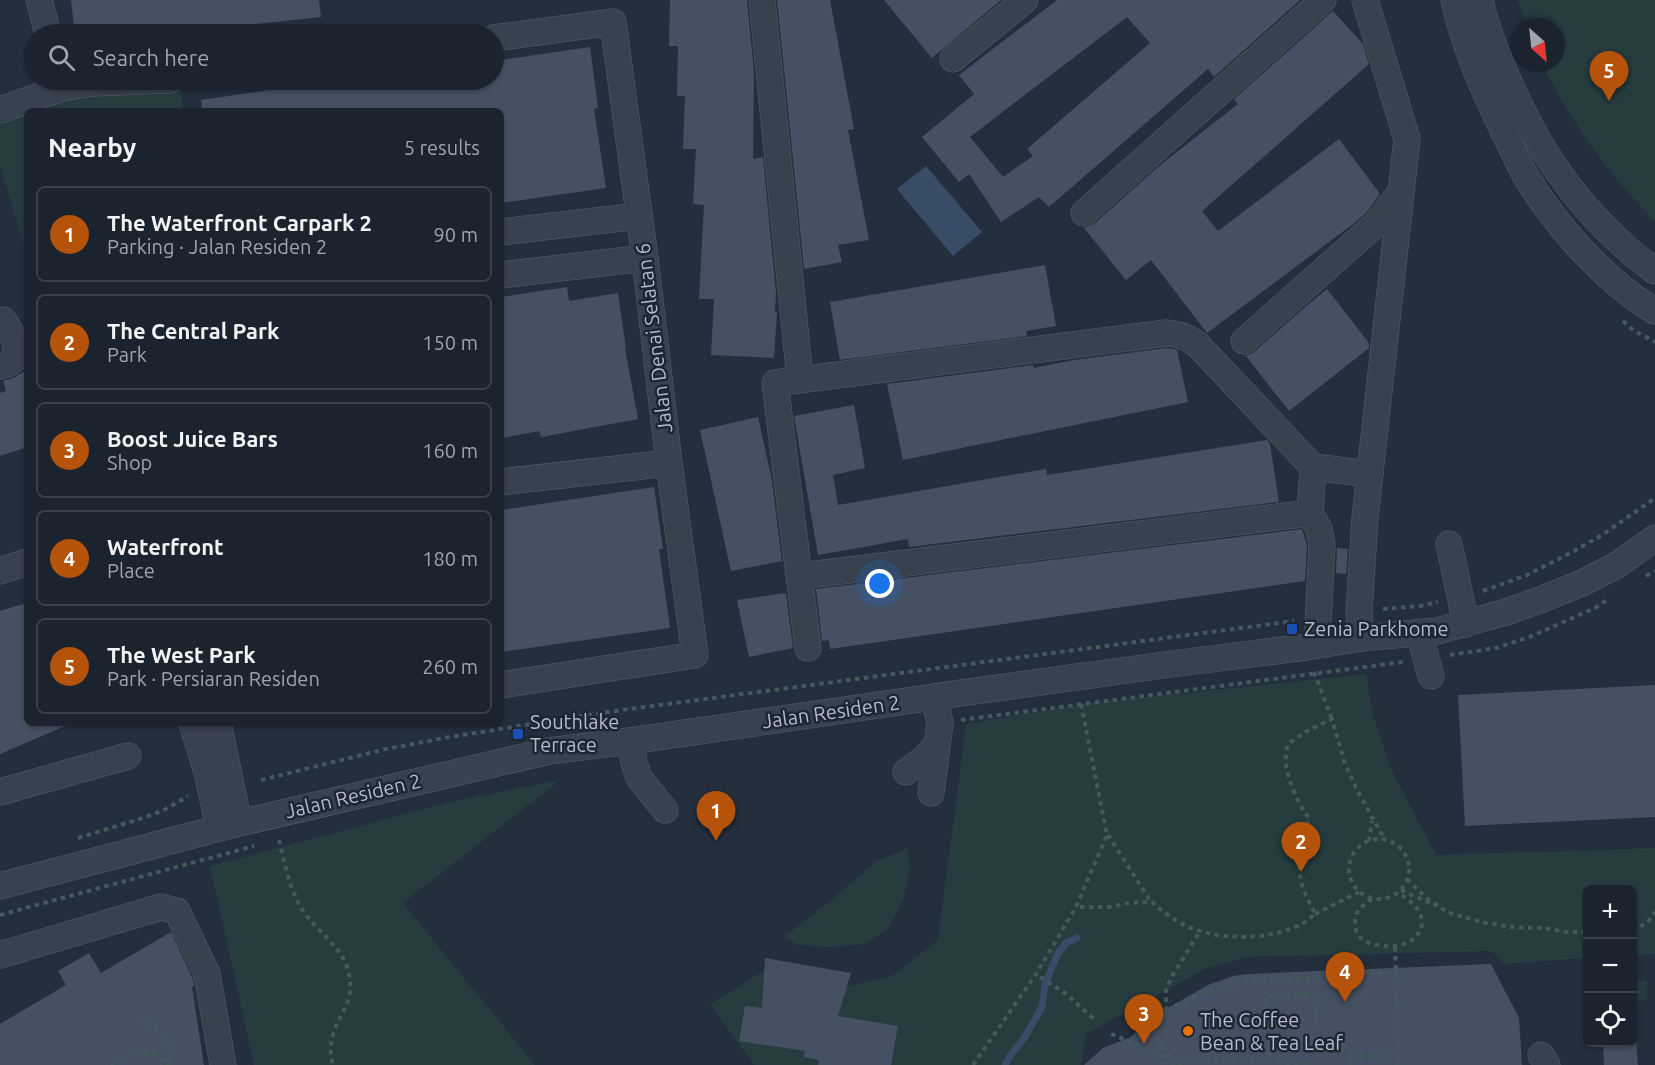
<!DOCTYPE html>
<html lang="en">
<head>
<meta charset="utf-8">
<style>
	body { margin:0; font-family:Ubuntu,sans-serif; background:#282f3a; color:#f1f3f6 }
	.controls { position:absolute; right:18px; bottom:18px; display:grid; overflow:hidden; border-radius:9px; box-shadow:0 2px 4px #0004 }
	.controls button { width:54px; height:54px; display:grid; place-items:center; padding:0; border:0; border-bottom:2px solid #39404a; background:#1b232e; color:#f1f3f6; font:30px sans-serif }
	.compass { position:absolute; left:1511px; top:18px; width:54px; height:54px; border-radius:50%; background:#1b232e; box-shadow:0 2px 4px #0004; rotate:153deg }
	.you { position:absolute; left:880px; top:584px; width:21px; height:21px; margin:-15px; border:4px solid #fff; border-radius:50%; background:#1a73e8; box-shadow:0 0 0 9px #1a73e833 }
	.badge { display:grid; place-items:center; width:39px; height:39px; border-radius:50%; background:#b45309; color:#fff; font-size:20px; font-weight:700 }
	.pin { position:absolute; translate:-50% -50px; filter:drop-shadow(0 2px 3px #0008) }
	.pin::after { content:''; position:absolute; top:32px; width:21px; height:18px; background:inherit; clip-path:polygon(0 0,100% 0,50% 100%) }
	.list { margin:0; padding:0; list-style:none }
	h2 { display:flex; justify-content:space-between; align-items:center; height:78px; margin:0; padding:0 24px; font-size:26px }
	h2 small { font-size:20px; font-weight:400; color:#a0a4aa }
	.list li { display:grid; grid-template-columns:39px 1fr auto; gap:18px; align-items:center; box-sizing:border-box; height:96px; margin:0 12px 12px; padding:0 12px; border:2px solid #39404a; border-radius:9px }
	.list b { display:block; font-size:22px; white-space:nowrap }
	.list p { margin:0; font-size:20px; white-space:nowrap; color:#a0a4aa }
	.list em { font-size:20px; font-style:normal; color:#a0a4aa }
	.icon { flex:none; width:33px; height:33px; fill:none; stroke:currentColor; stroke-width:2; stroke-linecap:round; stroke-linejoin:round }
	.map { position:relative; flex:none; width:1655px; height:1065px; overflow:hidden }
	.search { position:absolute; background:#1b232e; box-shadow:0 2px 4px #0004; left:24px; top:24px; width:480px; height:66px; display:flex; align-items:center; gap:15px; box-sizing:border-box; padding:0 21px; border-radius:33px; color:#a0a4aa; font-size:22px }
	.panel { position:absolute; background:#1b232e; box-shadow:0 2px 4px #0004; left:24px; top:108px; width:480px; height:618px; border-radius:9px }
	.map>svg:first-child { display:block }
</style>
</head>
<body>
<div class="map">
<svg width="1655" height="1065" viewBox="0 0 1655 1065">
	<rect width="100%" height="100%" fill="#242f3e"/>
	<g fill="#263c3f">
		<path d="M1518,0h137v221c-46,-46 -85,-99 -113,-158h14v-36h-29z"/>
		<path d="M181,80l2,31h-156v143l-27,-87v-55z"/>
		<path d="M1366,674l7,42 18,53 45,86 219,-7v106l-22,1 -1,-65h-44l-1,68 -83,6 -12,-13 -244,6 -43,12 -119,65 -5,31h-327l-44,-61 57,-35 68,20 57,-13 46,-36 28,-216 115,-20z"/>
		<path d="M560,780l-157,123 132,162h-281l-44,-199 244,-65z"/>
		<path d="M907,848l3,17 -5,30 -10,21 -9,14 -21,14 -34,3 -34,-2 -12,-9 45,-35 47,-40z"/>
		<path d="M1647,981v19l-14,1v-19z"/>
	</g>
	<path fill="#394c67" d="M926,166l56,66 -29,24 -56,-67z"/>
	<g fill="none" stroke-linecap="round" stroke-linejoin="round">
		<path stroke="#394c67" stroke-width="7" d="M1005,1065l4,-8 16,-20 17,-30 3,-23 13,-31 8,-10 11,-5"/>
	</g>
	<g fill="#455162" fill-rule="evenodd">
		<path d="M71,0h248l2,17 -82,9 1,7 -9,1h-156z"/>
		<path d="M670,0h77l7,72 -1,87 10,-2 13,136 -1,19h2l-3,46 -63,-3 3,-56h-15l5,-94 -11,-1 3,-55h-13l2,-53h-8l1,-50h-9z"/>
		<path d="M777,0h53l24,129 -6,1 21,110 -31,5 4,17 -38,7z"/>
		<path d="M884,0h117l-69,58z"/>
		<path d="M1057,0h243l-86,77 -6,-8 -159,138 -10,-10 -38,25 -32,-48 -10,8 -37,-45 52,-43 -15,-19zM1127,17l23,26 -123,106 6,7 -30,21 -33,-40z"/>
		<path d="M1333,11l30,33 6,20 -167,147 16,20 121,-92 41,55 -15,20 -12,10 -146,109 -56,-73 -25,20 -42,-52 10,-4 65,-58 79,-62 -4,-5z"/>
		<path d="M590,47l8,61 -4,1 12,79 -105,15v-92h-299l-1,-11 139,-20h154v-19z"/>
		<path d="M1045,265l11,61 -30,5 1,5 -187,24 -10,-58z"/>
		<path d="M567,287l2,14 49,-8 8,56h-1l13,70 -97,18 -1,-6 -39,7v-141z"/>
		<path d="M1327,289l42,54v5l-80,63 -43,-55 8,-4 51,-45z"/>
		<path d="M1167,348l10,2 11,52 -285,58 -16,-76 146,-19 1,3 40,-8z"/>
		<path d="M27,370v77l-27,9v-63l6,-2 -3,-10 10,-3z"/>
		<path d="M854,405l11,63 -32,7 5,30 208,-36 1,6 220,-35 3,4 9,58 -370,45 -1,-8 -90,16 -24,-139z"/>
		<path d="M758,417l14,64 10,80 -51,10 -31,-141z"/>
		<path d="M654,487l9,62h-4l11,79 -169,24v-142z"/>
		<path d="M1302,529l5,17 -2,35 -475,68 -1,-9 -7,1 -6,-52z"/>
		<path d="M1337,548l11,1 -2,25 -10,-1z"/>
		<path d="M786,593l7,55 -44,9 -12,-57z"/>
		<path d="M27,603v120h45l-72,31v-143z"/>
		<path d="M1655,685v132l-190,9 -7,-131z"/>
		<path d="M171,932l22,47 1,7 -2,1 12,78h-204v-41l66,-39 -8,-14 31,-18 12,20z"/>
		<path d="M765,958l86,15 -13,43 60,10 -7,39h-73l1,-5 -15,-3 1,-6 -66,-10 6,-35 17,2z"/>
		<path d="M1491,964l28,54 3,47h-438l19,-17 28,-11 13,-15 64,-37 25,-9 15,-2z"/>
		<path d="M1603,1042h33l2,23h-34z"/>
	</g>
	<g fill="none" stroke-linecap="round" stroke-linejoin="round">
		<g stroke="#565f6c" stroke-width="27">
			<g id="minor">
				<path d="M39,0l9,34"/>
				<path d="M762,0l38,379"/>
				<path d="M1454,0c10,46 29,90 50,132 7,13 13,28 20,41 30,51 80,108 131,138"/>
				<path d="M1480,0c5,25 15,50 25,73 28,67 64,124 118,172 10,10 21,17 32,26"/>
				<path d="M494,38l119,-16 32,236 24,205 26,192 -194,30"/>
				<path d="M953,59l72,-59"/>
				<path d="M0,110l62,-22 31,-5 77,-3"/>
				<path d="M1084,213l239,-213"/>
				<path d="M501,232l138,-16"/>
				<path d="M501,275l144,-17"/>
				<path d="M0,321l3,-1c7,9 19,30 10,40 -3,4 -8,5 -13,6"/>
				<path d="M1244,341l132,-117 24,-31"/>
				<path d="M501,482l168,-19"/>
				<path d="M1449,544l17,80"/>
				<path d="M0,571l27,-9"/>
				<path d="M800,576l510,-63"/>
				<path d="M1419,632l12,44"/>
				<path d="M1361,638l-2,-26 6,-94 42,-379 -42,-139"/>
				<path d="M1317,645l5,-100 -3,-16 -9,-16 3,-46 57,7"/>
				<path d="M808,648l-33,-265 391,-50c12,0 21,4 31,11l116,123"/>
				<path d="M192,723l15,49 12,56"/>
				<path d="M218,723l21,100"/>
				<path d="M630,741l4,21 5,16 26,32"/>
				<path d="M906,772l20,-15 11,-13"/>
				<path d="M0,792l128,-36"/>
				<path d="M931,793l9,-70 -6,-26"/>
				<path d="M0,886l239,-63 310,-72 81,-10 304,-44 19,-3 226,-31 127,-16 55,-9 76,-7 69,-19 34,-12 42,-17 35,-18 38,-27"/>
				<path d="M0,955l161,-48 16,4 30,63 16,91"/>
				<path d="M1541,1055l6,10"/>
			</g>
		</g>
		<g stroke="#44595c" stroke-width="4" stroke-dasharray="4.5 4.5" stroke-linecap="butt">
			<path d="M1623,321l10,9 22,12"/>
			<path d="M1646,576l9,-5"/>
			<path d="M1483,591l44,-16 47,-24 28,-16 53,-37"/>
			<path d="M1383,609l37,-3 18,-4"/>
			<path d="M1450,655l46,-7 36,-12 63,-28 13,-9"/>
			<path d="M1314,672l18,47"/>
			<path d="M1081,704l26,131 -31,72h34l18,-4 24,-1c9,8 19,16 30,22 34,17 84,17 118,1 6,-3 11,-8 15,-11l-12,-25 -4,-19 10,-52c-10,-11 -22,-40 -23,-55 -1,-6 1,-13 2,-19l19,-13 25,-12 13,45 12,26 28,50"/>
			<path d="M961,720l442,-58"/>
			<path d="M261,780l125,-31 64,-12 157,-25 687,-91"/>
			<path d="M1108,835l43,67"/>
			<path d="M78,838l65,-20 21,-8 24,-14"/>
			<circle cx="1379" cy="869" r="30"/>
			<path d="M279,840c5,22 10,46 21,66 15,27 47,40 50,75 4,31 -28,46 -17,84"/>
			<path d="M1369,841l3,-20"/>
			<path d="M1407,879l18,18 22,15 34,10 30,5 33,1 22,4h22"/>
			<path d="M1401,890l35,16"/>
			<path d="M1372,899c-10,7 -17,11 -17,25 0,10 6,16 15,19 45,15 76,-25 27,-50"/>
			<path d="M1315,914l44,-22"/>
			<path d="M0,915l254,-69"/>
			<path d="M1632,930l15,-7 8,-11"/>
			<path d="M1395,947l3,101 -1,17"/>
			<path d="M1040,977l25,16 31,28"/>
			<path d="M1166,1011v-20l5,-13 29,-47"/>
			<path d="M139,1018c11,6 31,19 31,33 0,4 -2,7 -4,10"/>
			<path d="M1111,1034l56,23"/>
			<path d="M1270,1056l-5,-60 49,-3 5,63"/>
			<path d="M110,1065l21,-11h22l19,11"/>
			<path d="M973,1065l63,-91 40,-67"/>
			<path d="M1174,1065l-18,-28 1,-9 9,-16 8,-6 49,-20 25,-5 148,-8"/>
			<path d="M1179,1065l5,-4h80l45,4"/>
			<path d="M1350,1065v-9h48"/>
		</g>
		<use href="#minor" stroke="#38414e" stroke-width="26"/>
	</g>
	<g fill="#1a4fb4" stroke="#1d2633" stroke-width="2">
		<rect x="1286" y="623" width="12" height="12" rx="3"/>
		<rect x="512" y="728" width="12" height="12" rx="3"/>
	</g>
	<circle fill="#e8710a" stroke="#1d2633" stroke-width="2" cx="1188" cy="1031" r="6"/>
	<g text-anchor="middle" stroke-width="5" stroke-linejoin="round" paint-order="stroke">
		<g font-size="20" fill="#b4bcc9" stroke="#1d2633">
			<text transform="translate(654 338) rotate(-97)" y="7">Jalan Denai Selatan 6</text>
			<text transform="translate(831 712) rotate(-8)" y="7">Jalan Residen 2</text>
			<text transform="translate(353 796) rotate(-13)" y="7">Jalan Residen 2</text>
		</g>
		<g font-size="20" fill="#b4bcc9" stroke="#1d2633" text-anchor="start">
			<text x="1304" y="636">Zenia Parkhome</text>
			<text x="530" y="729">Southlake<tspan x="530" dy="23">Terrace</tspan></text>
			<text x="1200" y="1027">The Coffee<tspan x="1200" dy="23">Bean &amp; Tea Leaf</tspan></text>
		</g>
	</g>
</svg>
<div class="controls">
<button>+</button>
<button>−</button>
<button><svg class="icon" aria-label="locate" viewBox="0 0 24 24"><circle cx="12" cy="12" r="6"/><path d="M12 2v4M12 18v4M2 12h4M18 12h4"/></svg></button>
</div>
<svg class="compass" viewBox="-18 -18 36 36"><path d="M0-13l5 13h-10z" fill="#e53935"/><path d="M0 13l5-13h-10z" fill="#a0a4aa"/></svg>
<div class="you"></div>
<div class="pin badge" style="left:716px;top:841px">1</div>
<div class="pin badge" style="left:1301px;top:872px">2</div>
<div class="pin badge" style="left:1144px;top:1044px">3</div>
<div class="pin badge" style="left:1345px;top:1002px">4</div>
<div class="pin badge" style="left:1609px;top:101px">5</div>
<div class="search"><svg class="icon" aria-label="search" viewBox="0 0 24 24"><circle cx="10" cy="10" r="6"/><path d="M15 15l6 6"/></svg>Search here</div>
<section class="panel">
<h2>Nearby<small>5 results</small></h2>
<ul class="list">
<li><span class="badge">1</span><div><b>The Waterfront Carpark 2</b><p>Parking · Jalan Residen 2</p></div><em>90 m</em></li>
<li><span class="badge">2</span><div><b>The Central Park</b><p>Park</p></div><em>150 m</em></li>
<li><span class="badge">3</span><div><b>Boost Juice Bars</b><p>Shop</p></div><em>160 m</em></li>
<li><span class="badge">4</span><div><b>Waterfront</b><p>Place</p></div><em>180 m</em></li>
<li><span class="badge">5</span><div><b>The West Park</b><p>Park · Persiaran Residen</p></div><em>260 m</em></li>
</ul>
</section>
</div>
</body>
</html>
